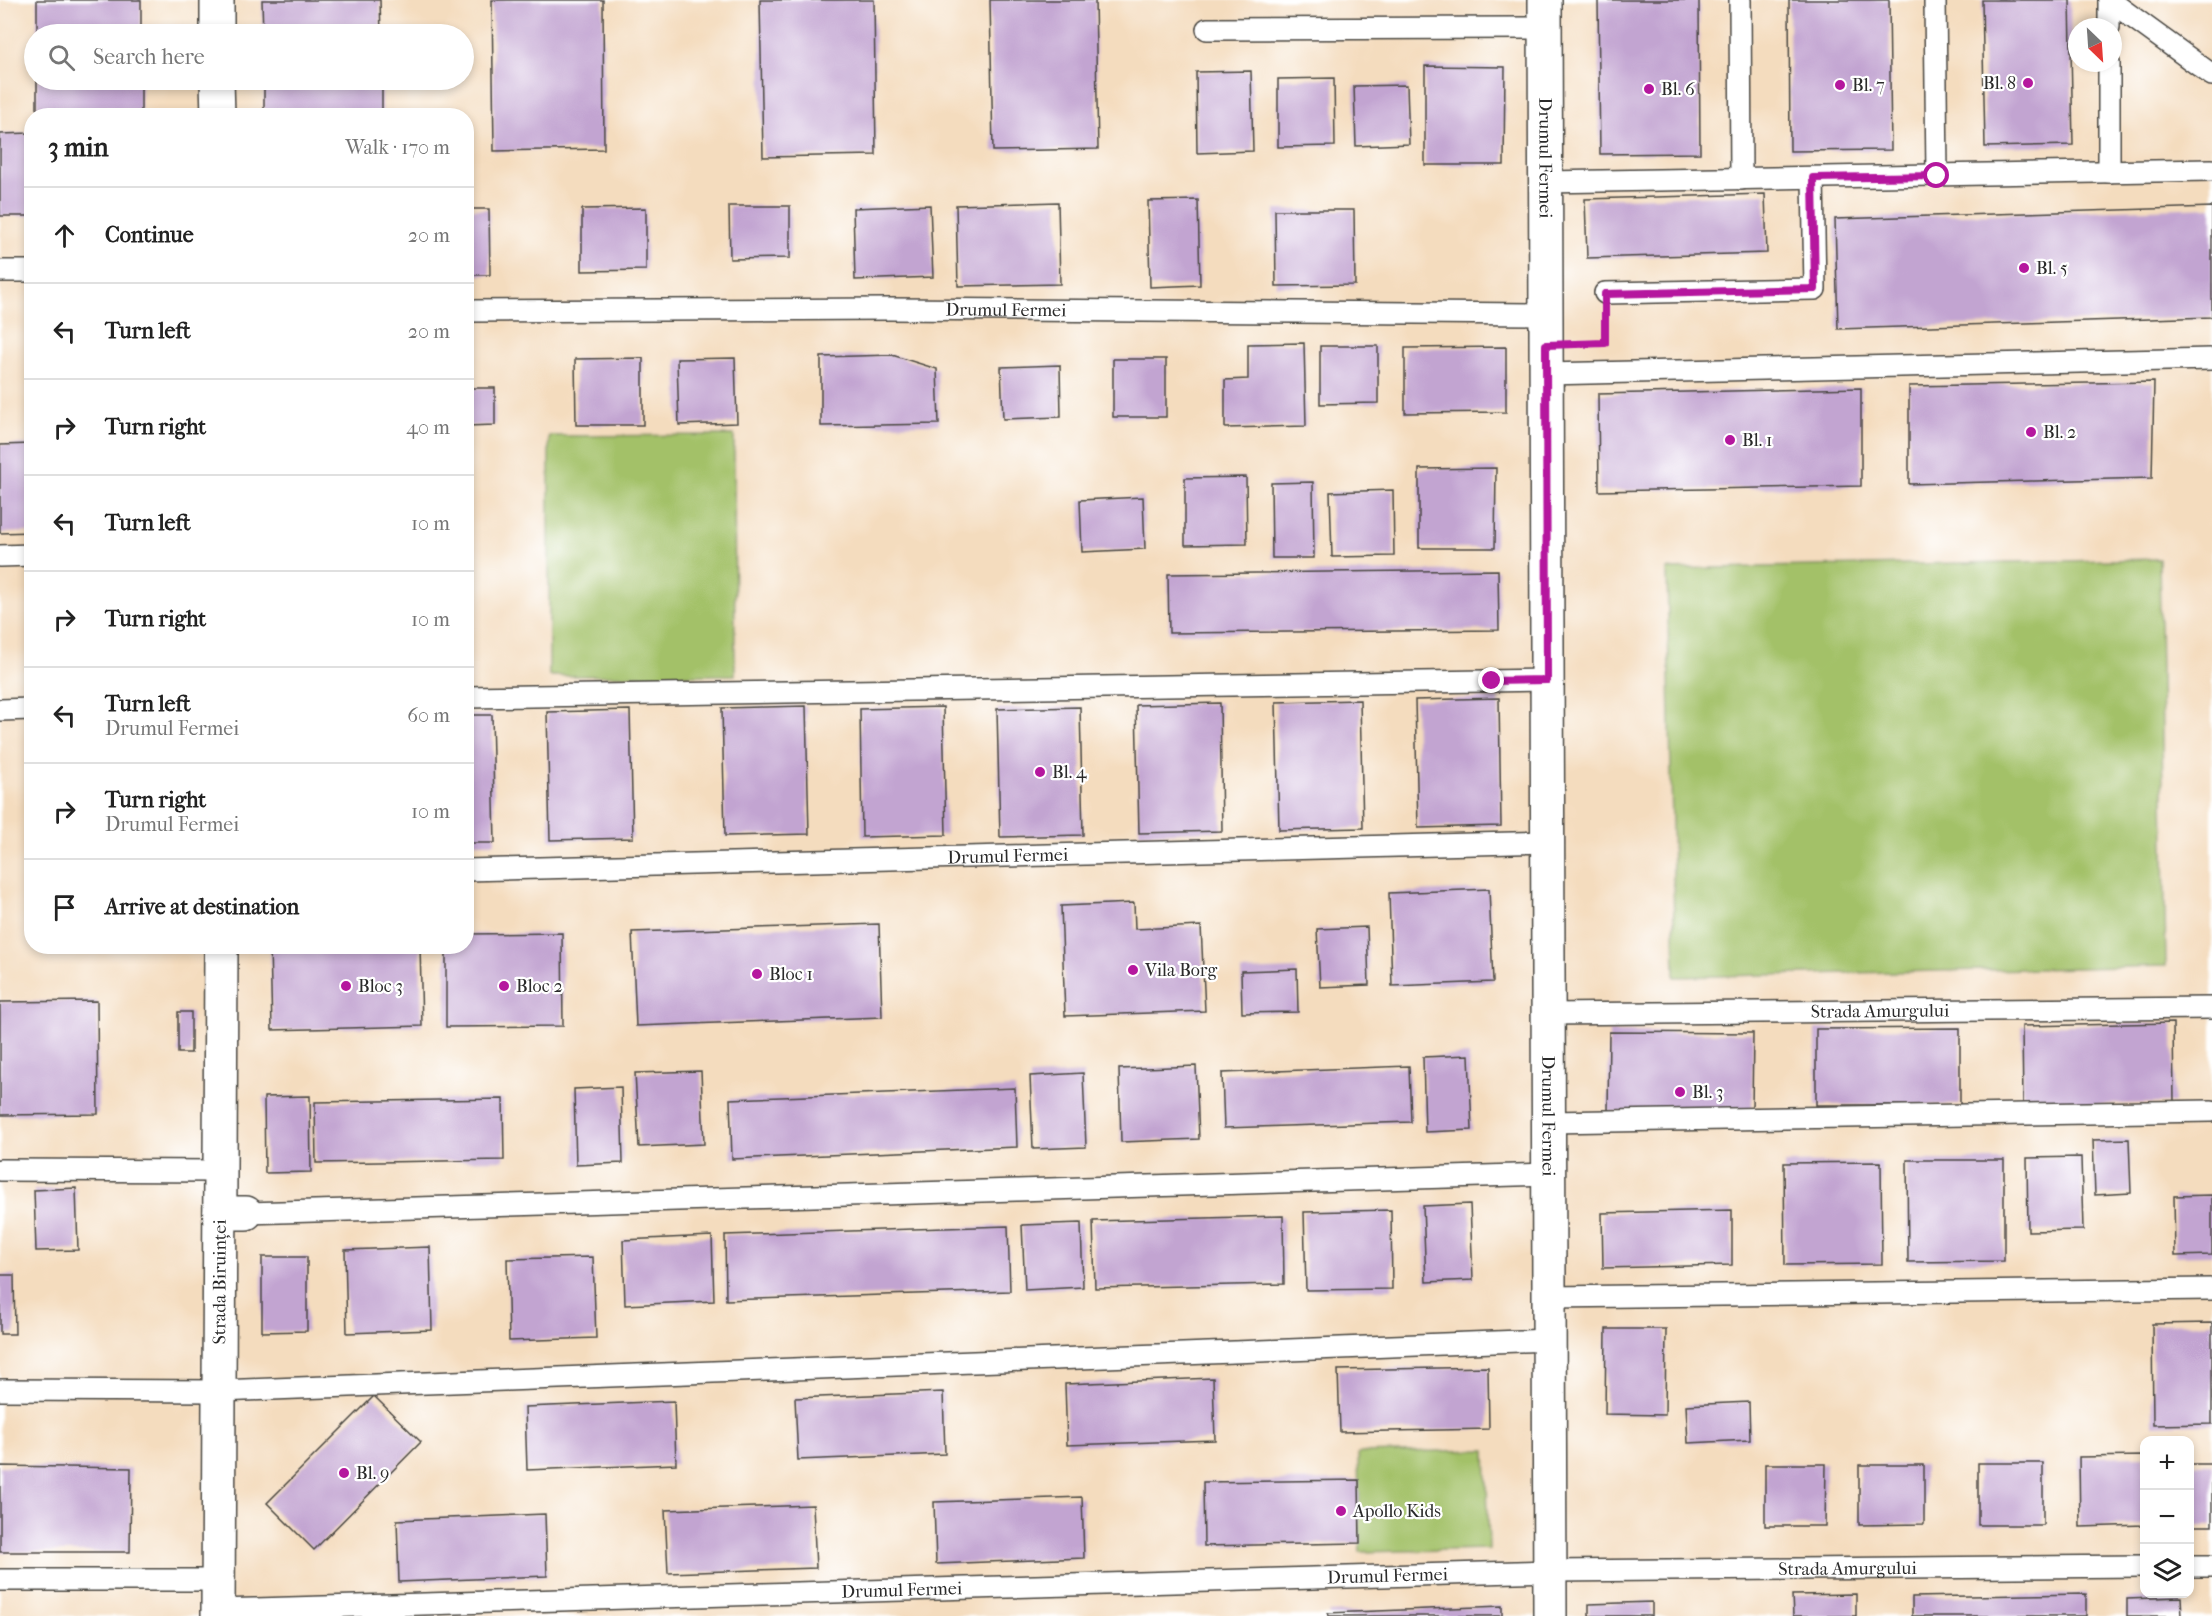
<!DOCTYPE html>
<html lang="en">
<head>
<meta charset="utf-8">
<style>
	body { margin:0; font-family:"IM FELL French Canon",serif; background:#f6f6f6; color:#222 }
	.controls { position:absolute; right:18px; bottom:18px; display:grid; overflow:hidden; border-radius:12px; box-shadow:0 3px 9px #0003 }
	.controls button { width:54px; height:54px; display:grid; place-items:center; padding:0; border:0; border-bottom:2px solid #e0e0e0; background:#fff; color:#222; font:30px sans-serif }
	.compass { position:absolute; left:2068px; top:18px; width:54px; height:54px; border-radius:50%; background:#fff; box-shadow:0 3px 9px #0003; rotate:155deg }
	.stop { position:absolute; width:18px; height:18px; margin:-14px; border:4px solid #b5179e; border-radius:50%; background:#fff }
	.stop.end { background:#b5179e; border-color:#fff; box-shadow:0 2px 6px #0008 }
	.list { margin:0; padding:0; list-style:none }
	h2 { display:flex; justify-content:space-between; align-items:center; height:78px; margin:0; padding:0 24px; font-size:26px }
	h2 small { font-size:20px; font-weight:400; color:#767676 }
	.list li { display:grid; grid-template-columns:39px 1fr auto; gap:18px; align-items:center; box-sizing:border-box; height:96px; padding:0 24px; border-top:2px solid #e0e0e0 }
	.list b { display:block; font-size:22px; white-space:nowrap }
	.list p { margin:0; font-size:20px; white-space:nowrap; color:#767676 }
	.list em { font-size:20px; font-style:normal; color:#767676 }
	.icon { flex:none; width:33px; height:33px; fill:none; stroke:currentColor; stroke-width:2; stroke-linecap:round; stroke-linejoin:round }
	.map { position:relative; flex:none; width:2212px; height:1616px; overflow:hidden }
	.search { position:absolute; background:#fff; box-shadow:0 3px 9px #0003; left:24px; top:24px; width:450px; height:66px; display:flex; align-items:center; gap:15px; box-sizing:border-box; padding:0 21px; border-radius:33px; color:#767676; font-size:22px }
	.panel { position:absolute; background:#fff; box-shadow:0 3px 9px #0003; left:24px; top:108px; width:450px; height:846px; border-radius:24px }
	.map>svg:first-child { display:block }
</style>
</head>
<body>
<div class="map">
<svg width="2212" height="1616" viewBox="0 0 2212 1616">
	<rect width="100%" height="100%" fill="#fff"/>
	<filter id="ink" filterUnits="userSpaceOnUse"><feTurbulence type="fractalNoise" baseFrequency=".0167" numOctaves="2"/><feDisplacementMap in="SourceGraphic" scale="12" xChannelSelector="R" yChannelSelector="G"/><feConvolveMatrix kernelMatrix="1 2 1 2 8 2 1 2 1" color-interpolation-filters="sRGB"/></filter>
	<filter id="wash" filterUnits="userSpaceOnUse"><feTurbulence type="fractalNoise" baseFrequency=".008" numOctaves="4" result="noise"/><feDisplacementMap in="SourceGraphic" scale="24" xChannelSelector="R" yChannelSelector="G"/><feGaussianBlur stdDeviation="1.35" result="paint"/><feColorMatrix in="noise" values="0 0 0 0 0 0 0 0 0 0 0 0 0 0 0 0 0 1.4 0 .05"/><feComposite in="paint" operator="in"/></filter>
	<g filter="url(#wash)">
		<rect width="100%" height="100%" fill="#f4dcbe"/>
		<g fill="#a3c168" stroke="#67764a" stroke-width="1.5">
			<path d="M734,435l1,240 -186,1v-240z"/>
			<path d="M2159,559l7,407 -491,11 -8,-408z"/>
			<path d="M1486,1450l3,99 -129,3 -2,-99z"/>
		</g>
		<g id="blocks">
			<g fill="#c2a4d1">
				<rect x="37" y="0" width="104" height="34"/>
				<path d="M262,0h118l1,34h-118z"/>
				<path d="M492,0h111l1,149 -110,2z"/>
				<path d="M760,0h114l2,155 -113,2z"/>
				<path d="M990,0h105l3,149 -105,2z"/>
				<path d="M1598,0h101l1,153 -100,1z"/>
				<path d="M1789,0h100l2,150 -101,1z"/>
				<path d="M1982,0h88l3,145 -88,2z"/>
				<path d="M1425,66l80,1 -1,98h-79z"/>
				<path d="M1251,71l2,80 -56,2 -1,-81z"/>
				<path d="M1334,78l1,68 -57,1v-68z"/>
				<rect x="37" y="80" width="104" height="36"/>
				<rect x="264" y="80" width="118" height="36"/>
				<path d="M1407,85l2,59 -53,2 -2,-60z"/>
				<path d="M32,133v83h-32v-82z"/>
				<path d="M1765,194l2,59 -180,5 -2,-59z"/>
				<path d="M1198,200l2,85 -50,2 -2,-86z"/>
				<path d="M1058,202l2,82 -102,2 -2,-81z"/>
				<path d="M930,205l3,72 -78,3 -2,-72z"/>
				<path d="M729,206h61v52l-60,1z"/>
				<path d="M2212,207v110l-374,12 -3,-110z"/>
				<path d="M646,208v62l-64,1v-62z"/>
				<path d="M466,209h23l1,66h-24z"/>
				<path d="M1275,210h79l1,75 -79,1z"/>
				<path d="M1304,343l2,83 -81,2v-48l23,-1v-35z"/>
				<path d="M1320,346h58v57l-58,1z"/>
				<path d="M1506,347v65l-101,1v-65z"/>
				<path d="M892,355l45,14 2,55 -118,2v-69z"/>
				<path d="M643,358v67h-67l-1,-66z"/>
				<path d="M735,358l2,65 -58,2 -2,-66z"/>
				<rect x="1113" y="359" width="53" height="58"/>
				<path d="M1060,365l1,52 -58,2 -2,-52z"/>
				<path d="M2154,382l-2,96 -243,6v-98z"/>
				<path d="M466,388h29v37l-29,1z"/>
				<path d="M1861,388v98l-262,5 -1,-97z"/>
				<path d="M32,444v88l-32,1v-88z"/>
				<path d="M1496,468l-1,80h-76v-79z"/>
				<path d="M1246,477l1,67 -62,1v-67z"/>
				<path d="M1313,482l1,76h-42l-1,-75z"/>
				<path d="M1393,490l1,66 -62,1 -2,-65z"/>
				<path d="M1143,497l2,52 -63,3 -2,-52z"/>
				<path d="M1498,570l1,60 -330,3 -1,-59z"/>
				<path d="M1499,698l2,128 -83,2 -3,-128z"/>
				<path d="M1360,700l3,128 -84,2 -3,-128z"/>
				<path d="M1220,703l2,128 -83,2 -3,-128z"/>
				<path d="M806,706l3,128 -84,2 -3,-128z"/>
				<path d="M943,707l3,128 -84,2 -2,-128z"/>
				<path d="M1080,707l3,128 -83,2 -3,-128z"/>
				<path d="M630,710l3,128 -83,2 -3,-128z"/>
				<path d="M466,715h26l3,128h-29z"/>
				<path d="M1489,889l4,93 -101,4 -3,-93z"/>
				<path d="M1134,903l1,26 66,-3 4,85 -140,5 -4,-110z"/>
				<path d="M879,924l3,93 -246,9 -4,-94z"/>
				<path d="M1367,927l2,58 -49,2 -3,-58z"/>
				<path d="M562,933l1,93 -117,1v-81h20v-12z"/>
				<path d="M270,946h150l2,80 -150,4z"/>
				<path d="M1297,969l1,43 -56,1 -1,-42z"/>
				<path d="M97,1001l1,113 -98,1v-113z"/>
				<rect x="178" y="1012" width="13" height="41"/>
				<path d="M2173,1023l1,80 -151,3 -1,-80z"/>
				<path d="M1960,1028v77h-144v-76z"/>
				<path d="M1609,1032l144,1 -1,80 -144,-1z"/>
				<path d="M1469,1055l3,75 -47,2 -2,-75z"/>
				<path d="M1196,1066l3,73 -78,3 -2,-73z"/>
				<path d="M1409,1066l2,56 -187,6 -2,-55z"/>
				<path d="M701,1071l3,73 -65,3 -4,-74z"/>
				<path d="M1083,1073l3,74 -53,2 -3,-73z"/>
				<path d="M621,1087l2,76 -47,2 -2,-76z"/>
				<path d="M1015,1088l2,59 -285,12 -2,-60z"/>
				<path d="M310,1096l1,76 -46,1 -1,-76z"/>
				<path d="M503,1099l1,61 -188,3 -1,-61z"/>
				<path d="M2129,1139l2,54 -36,2 -2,-55z"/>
				<path d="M2081,1157l2,73 -55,1 -1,-73z"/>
				<path d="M1907,1160h97v101l-96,1z"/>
				<path d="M1881,1162l1,102 -97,1 -1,-102z"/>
				<path d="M76,1188l2,62 -42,1 -2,-61z"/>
				<path d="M2212,1195v60l-37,1 -1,-60z"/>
				<path d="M1470,1204l3,76 -47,2 -3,-76z"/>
				<path d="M1391,1210l1,79 -86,1 -2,-78z"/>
				<path d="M1732,1210v55l-129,3 -1,-55z"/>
				<path d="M1283,1216l1,68 -189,4 -2,-67z"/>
				<path d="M1081,1223l2,64 -58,3 -3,-65z"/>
				<path d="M1008,1226l2,65 -284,9 -1,-65z"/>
				<path d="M712,1236l2,65 -89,4 -2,-65z"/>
				<path d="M430,1247l2,83 -85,3 -2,-83z"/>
				<path d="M262,1257h45v74l-45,1z"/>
				<path d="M593,1257l3,81 -87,3 -2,-82z"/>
				<path d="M0,1275h14l1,59h-15z"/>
				<path d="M2212,1323v101l-59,1 -1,-101z"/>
				<path d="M1606,1329h60l-1,86 -60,-1z"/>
				<path d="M1488,1367l1,62 -149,3 -2,-62z"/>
				<path d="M1213,1378l2,62 -148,5 -2,-61z"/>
				<path d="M943,1392l2,62 -147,6 -3,-62z"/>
				<path d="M374,1396l47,46 -107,108 -47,-47z"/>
				<path d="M674,1401l2,63 -149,6 -2,-63z"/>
				<path d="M1749,1402l1,38 -62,3 -2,-38z"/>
				<path d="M2144,1456v69l-64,2 -1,-70z"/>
				<rect x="1978" y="1463" width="65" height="62"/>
				<path d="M1765,1464h61l-1,62h-60z"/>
				<rect x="2190" y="1464" width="22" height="62"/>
				<path d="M1859,1465h65v59l-65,1z"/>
				<path d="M0,1466l131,2 -1,84h-130z"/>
				<path d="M1359,1480l1,63 -156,3 -1,-64z"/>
				<path d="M1082,1497l2,61 -148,6 -2,-62z"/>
				<path d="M813,1505l3,63 -148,5 -3,-63z"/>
				<path d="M545,1514l2,62 -148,6 -2,-62z"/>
				<path d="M1856,1594v22h-63l-1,-21z"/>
				<path d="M2086,1594v22h-174v-19z"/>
				<path d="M2181,1597l1,19h-55v-17z"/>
				<path d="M1652,1602v14h-63v-12z"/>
				<path d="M1502,1606v10h-173l-1,-3z"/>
			</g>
		</g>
	</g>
	<g filter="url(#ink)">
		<use href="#blocks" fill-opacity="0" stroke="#494641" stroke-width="1.5"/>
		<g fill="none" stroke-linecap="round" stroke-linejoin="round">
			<g stroke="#494641" stroke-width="24">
				<g id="service">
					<path d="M1740,0l1,179"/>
					<path d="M1935,0l2,175"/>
					<path d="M2109,0l103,75"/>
					<path d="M2109,0v27"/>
					<path d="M1207,29l339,-1"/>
					<path d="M2109,63v109"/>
					<path d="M1546,182l666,-12"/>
					<path d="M0,271h32"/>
					<path d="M1605,293l210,-4 -2,-111"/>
					<path id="s1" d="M466,311l423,-2 657,5"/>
					<path d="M1546,374l666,-15"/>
					<path d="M0,556l32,-1"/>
					<path d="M466,697l1081,-17"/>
					<path d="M0,710l32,-1"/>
					<path id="s2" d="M466,870l1082,-28"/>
					<path id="s3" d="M1548,1014l664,-6"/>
					<path d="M1549,1122l663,-11"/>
					<path d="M0,1170l220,1"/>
					<path d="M246,1213l1303,-39"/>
					<path d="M1549,1297l663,-8"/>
					<path d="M0,1390l220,1 1329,-51"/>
					<path d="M2190,1566h22"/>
					<path d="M0,1580h218"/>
					<path id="s4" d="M218,1610l1332,-39 594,-5"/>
				</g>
			</g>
			<g stroke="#494641" stroke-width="36">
				<path id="minor" d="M220,1213h26"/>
			</g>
			<g stroke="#494641" stroke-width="36">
				<g id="tertiary">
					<path d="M217,0v34"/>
					<path id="s5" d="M1545,0l5,1616"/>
					<path d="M217,80l1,36"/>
					<path id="s6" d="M218,1616l3,-670"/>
				</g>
			</g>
			<path stroke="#494641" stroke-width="4" stroke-dasharray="4.5 4.5" stroke-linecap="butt" d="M1604,343l1,-22"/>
			<use href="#service" stroke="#fff" stroke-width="21"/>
			<use href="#minor" stroke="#fff" stroke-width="33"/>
			<use href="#tertiary" stroke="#fff" stroke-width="33"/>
		</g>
	</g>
	<g fill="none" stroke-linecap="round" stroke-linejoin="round" filter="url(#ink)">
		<path stroke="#b5179e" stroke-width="8" d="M1492,681l55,-1 -1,-335 59,-2v-49l210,-5 -2,-111 124,-2"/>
	</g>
	<g fill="#b5179e" stroke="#fff" stroke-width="2">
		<circle cx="2028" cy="83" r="6"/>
		<circle cx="1840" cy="85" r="6"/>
		<circle cx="1649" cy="89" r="6"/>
		<circle cx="2024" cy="268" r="6"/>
		<circle cx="2031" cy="432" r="6"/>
		<circle cx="1730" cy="440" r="6"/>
		<circle cx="1040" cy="772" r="6"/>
		<circle cx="1133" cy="970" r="6"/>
		<circle cx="757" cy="974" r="6"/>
		<circle cx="346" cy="986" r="6"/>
		<circle cx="504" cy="986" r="6"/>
		<circle cx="1680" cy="1092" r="6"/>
		<circle cx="344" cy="1473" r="6"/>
		<circle cx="1341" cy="1511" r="6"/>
	</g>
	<g text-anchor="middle" stroke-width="4.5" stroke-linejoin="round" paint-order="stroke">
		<g font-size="18" fill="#2b2b2b" stroke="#fff" text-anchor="start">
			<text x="2016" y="89" text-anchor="end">Bl. 8</text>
			<text x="1852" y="91">Bl. 7</text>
			<text x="1661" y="95">Bl. 6</text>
			<text x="2036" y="274">Bl. 5</text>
			<text x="2043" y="438">Bl. 2</text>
			<text x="1742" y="446">Bl. 1</text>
			<text x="1052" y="778">Bl. 4</text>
			<text x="1145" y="976">Vila Borg</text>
			<text x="769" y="980">Bloc 1</text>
			<text x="358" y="992">Bloc 3</text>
			<text x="516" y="992">Bloc 2</text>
			<text x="1692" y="1098">Bl. 3</text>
			<text x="356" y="1479">Bl. 9</text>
			<text x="1353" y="1517">Apollo Kids</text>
		</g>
		<g font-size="18" fill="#2b2b2b" stroke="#fff">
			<text dy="6" stroke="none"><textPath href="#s5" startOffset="158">Drumul Fermei</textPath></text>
			<text dy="6" stroke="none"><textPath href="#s1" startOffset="540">Drumul Fermei</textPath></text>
			<text dy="6" stroke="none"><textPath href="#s2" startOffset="542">Drumul Fermei</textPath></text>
			<text dy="6" stroke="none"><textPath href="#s3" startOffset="332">Strada Amurgului</textPath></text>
			<text dy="6" stroke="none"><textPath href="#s5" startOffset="1116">Drumul Fermei</textPath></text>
			<text dy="6" stroke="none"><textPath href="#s6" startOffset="334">Strada Biruinței</textPath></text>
			<text dy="6" stroke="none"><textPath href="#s4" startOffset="1630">Strada Amurgului</textPath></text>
			<text dy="6" stroke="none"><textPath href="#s4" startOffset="1170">Drumul Fermei</textPath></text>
			<text dy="6" stroke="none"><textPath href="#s4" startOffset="684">Drumul Fermei</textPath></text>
		</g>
	</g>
</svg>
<div class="controls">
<button>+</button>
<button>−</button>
<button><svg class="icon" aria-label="layers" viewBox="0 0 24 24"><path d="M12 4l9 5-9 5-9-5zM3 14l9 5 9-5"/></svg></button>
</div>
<svg class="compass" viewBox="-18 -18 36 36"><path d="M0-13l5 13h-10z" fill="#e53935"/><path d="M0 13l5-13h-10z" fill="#767676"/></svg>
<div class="stop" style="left:1937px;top:176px"></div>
<div class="stop end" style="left:1492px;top:681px"></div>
<div class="search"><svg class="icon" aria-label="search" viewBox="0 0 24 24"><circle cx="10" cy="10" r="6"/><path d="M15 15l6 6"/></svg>Search here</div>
<section class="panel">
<h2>3 min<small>Walk · 170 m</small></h2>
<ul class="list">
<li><svg class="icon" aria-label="ahead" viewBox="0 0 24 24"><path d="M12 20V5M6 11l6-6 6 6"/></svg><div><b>Continue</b></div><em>20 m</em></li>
<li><svg class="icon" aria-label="left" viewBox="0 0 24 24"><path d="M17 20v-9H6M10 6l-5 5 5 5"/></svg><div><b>Turn left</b></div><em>20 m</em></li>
<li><svg class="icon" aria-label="right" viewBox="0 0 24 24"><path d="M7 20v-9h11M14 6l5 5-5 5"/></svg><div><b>Turn right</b></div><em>40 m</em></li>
<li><svg class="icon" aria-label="left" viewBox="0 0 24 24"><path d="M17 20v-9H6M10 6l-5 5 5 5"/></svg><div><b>Turn left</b></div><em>10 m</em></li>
<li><svg class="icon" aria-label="right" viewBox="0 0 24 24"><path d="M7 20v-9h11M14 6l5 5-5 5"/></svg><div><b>Turn right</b></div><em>10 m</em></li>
<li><svg class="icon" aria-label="left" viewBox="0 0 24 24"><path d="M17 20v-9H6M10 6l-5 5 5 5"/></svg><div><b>Turn left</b><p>Drumul Fermei</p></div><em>60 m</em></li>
<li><svg class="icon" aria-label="right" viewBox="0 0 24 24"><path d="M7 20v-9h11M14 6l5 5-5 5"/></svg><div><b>Turn right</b><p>Drumul Fermei</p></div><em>10 m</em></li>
<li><svg class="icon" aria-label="arrive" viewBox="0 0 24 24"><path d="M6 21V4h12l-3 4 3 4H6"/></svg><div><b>Arrive at destination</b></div></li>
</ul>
</section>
</div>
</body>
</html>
